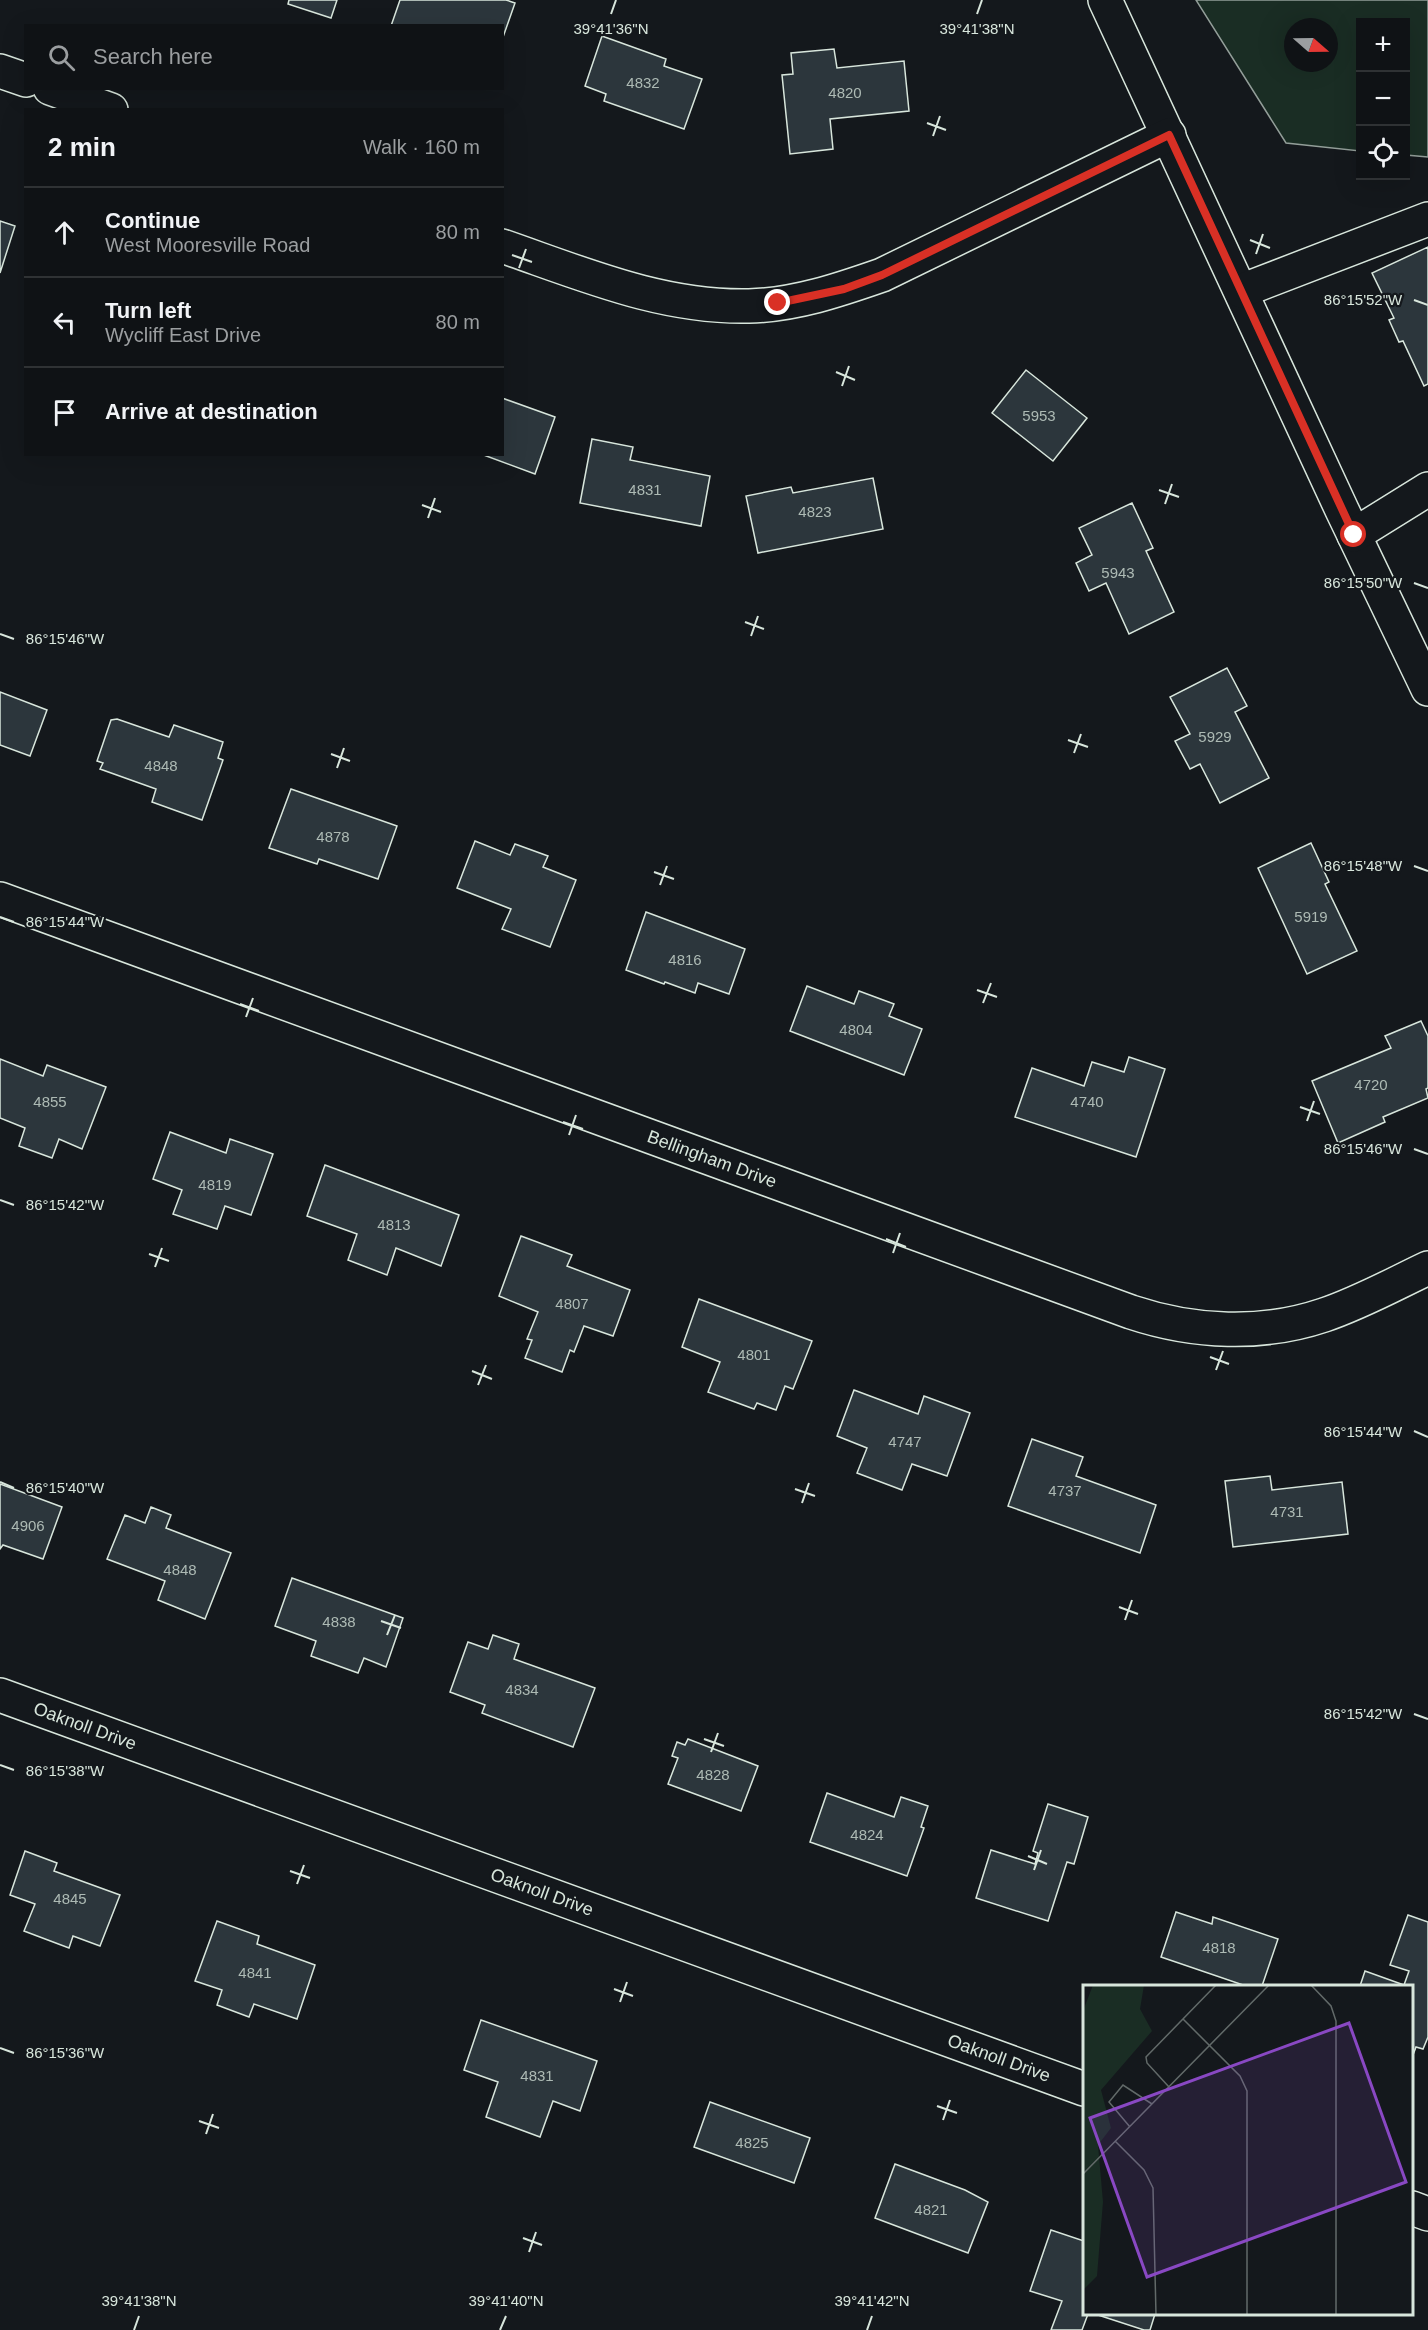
<!DOCTYPE html>
<html lang="en">
<head>
<meta charset="utf-8">
<style>
	body { margin:0; font-family:Arial,sans-serif; background:#181b1e; color:#f1f3f6 }
	.controls { position:absolute; right:18px; top:18px; display:grid; overflow:hidden; border-radius:0px; box-shadow:0 6px 24px #0002 }
	.controls button { width:54px; height:54px; display:grid; place-items:center; padding:0; border:0; border-bottom:2px solid #2f3234; background:#0f1215; color:#f1f3f6; font:30px sans-serif }
	.compass { position:absolute; left:1284px; top:18px; width:54px; height:54px; border-radius:50%; background:#0f1215; box-shadow:0 6px 24px #0002; rotate:110deg }
	.stop { position:absolute; width:18px; height:18px; margin:-14px; border:4px solid #d93025; border-radius:50%; background:#fff }
	.stop.end { background:#d93025; border-color:#fff; box-shadow:0 2px 6px #0008 }
	.list { margin:0; padding:0; list-style:none }
	h2 { display:flex; justify-content:space-between; align-items:center; height:78px; margin:0; padding:0 24px; font-size:26px }
	h2 small { font-size:20px; font-weight:400; color:#9b9ea0 }
	.list li { display:grid; grid-template-columns:39px 1fr auto; gap:18px; align-items:center; box-sizing:border-box; height:90px; padding:0 24px; border-top:2px solid #2f3234 }
	.list b { display:block; font-size:22px; white-space:nowrap }
	.list p { margin:0; font-size:20px; white-space:nowrap; color:#9b9ea0 }
	.list em { font-size:20px; font-style:normal; color:#9b9ea0 }
	.icon { flex:none; width:33px; height:33px; fill:none; stroke:currentColor; stroke-width:2; stroke-linecap:round; stroke-linejoin:round }
	.map { position:relative; flex:none; width:1428px; height:2330px; overflow:hidden }
	.search { position:absolute; background:#0f1215; box-shadow:0 6px 24px #0002; left:24px; top:24px; width:480px; height:66px; display:flex; align-items:center; gap:15px; box-sizing:border-box; padding:0 21px; border-radius:0px; color:#9b9ea0; font-size:22px }
	.panel { position:absolute; background:#0f1215; box-shadow:0 6px 24px #0002; left:24px; top:108px; width:480px; height:348px; border-radius:0px }
	.map>svg:first-child { display:block }
</style>
</head>
<body>
<div class="map">
<svg width="1428" height="2330" viewBox="0 0 1428 2330">
	<rect width="100%" height="100%" fill="#14181c"/>
	<path fill="#1a2d24" stroke="#939e99" stroke-width="1.5" fill-rule="evenodd" d="M1196,0h232v157l-22,-2v-133h-46v129l-74,-8zM1293,27h36v36h-36z"/>
	<g fill="#2c363c" stroke="#d8e6dc" stroke-width="1.5">
		<path d="M289,0h48l-6,18 -43,-14z"/>
		<path d="M400,0h106l9,3 -13,37v-14h-111z"/>
		<path d="M602,36l64,23 -2,7 38,13 -18,50 -80,-28 2,-7 -21,-8z"/>
		<path d="M834,49l3,19 67,-7 5,50 -79,8 3,30 -43,5 -8,-79 11,-1 -2,-21z"/>
		<path d="M0,221l15,5 -15,47z"/>
		<path d="M1428,247v137l-4,2 -21,-45 -4,1 -10,-22 5,-2 -22,-45z"/>
		<path d="M1026,370l61,48 -34,43 -61,-48z"/>
		<path d="M502,398l53,19 -20,57 -54,-20h21z"/>
		<path d="M592,439l41,8 -3,13 80,16 -9,50 -121,-23z"/>
		<path d="M873,478l10,51 -125,24 -12,-57 45,-9 2,6z"/>
		<path d="M1132,503l21,45 -7,3 28,61 -45,22 -23,-51 -17,8 -13,-28 16,-8 -13,-27z"/>
		<path d="M1227,668l20,38 -12,6 34,66 -49,25 -20,-39 -10,5 -15,-28 15,-7 -20,-37z"/>
		<path d="M0,692l47,18 -17,46 -30,-11z"/>
		<path d="M117,719l52,18 5,-12 49,17 -5,16 5,2 -21,60 -50,-18 4,-13 -56,-20 3,-6 -6,-2 14,-41z"/>
		<path d="M291,789l106,37 -19,53 -59,-20 -2,5 -48,-16z"/>
		<path d="M475,841l35,14 5,-11 33,12 -5,11 33,13 -26,67 -48,-18 9,-20 -54,-21z"/>
		<path d="M1311,843l18,39 -4,2 32,67 -50,23 -49,-106z"/>
		<path d="M646,912l99,37 -16,45 -31,-11 -3,10 -30,-11 -1,2 -38,-14z"/>
		<path d="M807,986l47,18 5,-13 35,13 -5,12 33,13 -18,46 -114,-44z"/>
		<path d="M1421,1021l7,15v52l-2,1 2,9 -45,19 2,5 -47,21 -26,-62 79,-33 -6,-12z"/>
		<path d="M1129,1057l36,12 -29,88 -121,-40 17,-49 52,18 8,-24 32,10z"/>
		<path d="M0,1059l43,17 4,-11 59,22 -24,62 -23,-10 -7,19 -33,-12 6,-18 -25,-10z"/>
		<path d="M170,1132l56,21 4,-14 43,15 -22,61 -26,-9 -8,23 -44,-15 9,-24 -29,-11z"/>
		<path d="M325,1165l134,50 -18,51 -45,-18 -9,27 -39,-15 9,-26 -50,-18z"/>
		<path d="M521,1236l51,19 -5,11 63,24 -17,46 -29,-10 -10,26 -4,-2 -8,22 -37,-14 7,-18 -5,-1 11,-27 -39,-16z"/>
		<path d="M699,1299l113,42 -19,48 -8,-3 -9,24 -19,-7 -3,6 -46,-17 12,-30 -38,-15z"/>
		<path d="M854,1390l64,24 6,-18 46,17 -23,63 -35,-12 -10,26 -45,-17 10,-25 -30,-12z"/>
		<path d="M1032,1439l51,18 -7,19 80,29 -16,48 -132,-47z"/>
		<path d="M1270,1476l2,14 70,-8 6,52 -115,13 -8,-66z"/>
		<path d="M0,1484l62,23 -19,52 -40,-14 -3,4z"/>
		<path d="M151,1507l20,8 -5,13 65,25 -26,66 -47,-19 7,-19 -58,-22 18,-44 20,8z"/>
		<path d="M292,1578l111,40 -17,49 -22,-9 -6,15 -47,-17 5,-15 -41,-15z"/>
		<path d="M493,1635l26,9 -5,15 81,29 -22,59 -91,-34 3,-8 -35,-13 18,-50 20,7z"/>
		<path d="M688,1739l70,27 -17,45 -73,-27 10,-26 -6,-2 5,-14 8,3z"/>
		<path d="M827,1793l67,24 7,-20 27,9 -7,21 3,1 -17,48 -97,-34z"/>
		<path d="M1048,1804l40,13 -14,47 -7,-2 -19,59 -72,-23 15,-48 44,14 3,-11 -5,-2z"/>
		<path d="M25,1851l32,12 -3,8 66,24 -20,51 -27,-10 -4,12 -45,-17 11,-27 -25,-9z"/>
		<path d="M1176,1912l36,12 1,-7 65,22 -16,47h-16l-85,-29z"/>
		<path d="M1408,1915l20,7v115l-5,12 -7,-2 -3,8 -1,-1v-68h-52l5,-15 39,14 5,-14 -19,-6z"/>
		<path d="M217,1921l42,15 -2,8 58,21 -18,54 -43,-15 -5,13 -32,-12 5,-15 -27,-9z"/>
		<path d="M481,2020l116,41 -17,50 -27,-10 -13,36 -54,-20 12,-35 -34,-12z"/>
		<path d="M710,2102l100,36 -16,45 -100,-36z"/>
		<path d="M895,2164l70,26 23,12 -20,51 -93,-35z"/>
		<path d="M1051,2230l33,11v73h4l-6,16h-31l11,-29 -32,-10z"/>
		<path d="M1095,2314h60l-5,16h-6z"/>
	</g>
	<g fill="none" stroke-linecap="round" stroke-linejoin="round">
		<g stroke="#d8e6dc" stroke-width="36">
			<g id="minor">
				<path d="M1105,0l237,510 86,179"/>
				<path d="M0,71l26,9"/>
				<path d="M50,88l61,22"/>
				<path d="M502,246c81,28 160,62 247,60 46,-1 90,-16 133,-31l287,-140"/>
				<path d="M1241,291l187,-72"/>
				<path d="M1354,535l74,-46"/>
				<path d="M0,899l1131,413c63,21 131,24 193,3 36,-12 70,-31 104,-47"/>
				<path d="M0,1695l1084,394"/>
				<path d="M1412,2208l16,6"/>
			</g>
		</g>
		<use href="#minor" stroke="#14181c" stroke-width="33"/>
	</g>
	<g fill="none" stroke-linecap="round" stroke-linejoin="round">
		<path stroke="#d93025" stroke-width="8" d="M778,303l66,-14 38,-14 287,-140 185,400"/>
	</g>
	<path fill="none" stroke="#d8e6dc" stroke-width="2" d="M611,14l5,-14M977,14l5,-14M927,123l19,7M933,136l7,-20M1250,240l20,8M1256,254l7,-20M512,255l20,7M519,268l7,-19M1414,300l14,5M836,372l19,8M842,386l7,-20M1159,490l20,7M1165,504l7,-20M422,505l19,7M428,518l7,-20M1414,583l14,5M745,622l19,7M0,634l14,5M751,636l7,-20M1068,740l20,7M1074,753l7,-19M331,754l19,7M337,768l7,-20M1414,866l14,5M654,872l20,7M660,885l7,-19M0,917l14,5M977,990l20,7M983,1003l8,-20M240,1004l19,7M246,1017l7,-19M1300,1107l20,7M1307,1121l7,-20M563,1122l20,7M569,1135l7,-20M1414,1149l14,5M0,1200l14,5M886,1239l20,8M893,1253l7,-20M149,1254l20,7M155,1267l7,-19M1210,1357l19,7M1216,1370l7,-19M472,1371l20,8M478,1385l8,-20M1414,1431l14,6M0,1482l14,6M795,1489l20,7M802,1503l7,-20M1119,1607l19,7M1125,1620l7,-20M381,1621l20,7M387,1635l8,-20M1414,1714l14,5M704,1739l20,7M711,1752l7,-19M0,1765l14,5M1028,1856l19,8M1034,1870l7,-20M290,1871l20,7M297,1884l7,-19M614,1989l19,7M620,2002l7,-20M0,2048l14,5M937,2106l20,7M943,2120l7,-20M199,2121l20,7M206,2134l7,-20M523,2238l19,7M529,2252l7,-20M134,2330l5,-14M500,2330l6,-14M867,2330l5,-14"/>
	<g text-anchor="middle" stroke-width="4.5" stroke-linejoin="round" paint-order="stroke">
		<g font-size="15" fill="#adbab4">
			<text x="643" y="88">4832</text>
			<text x="845" y="98">4820</text>
			<text x="1039" y="421">5953</text>
			<text x="645" y="495">4831</text>
			<text x="815" y="517">4823</text>
			<text x="1118" y="578">5943</text>
			<text x="1215" y="742">5929</text>
			<text x="161" y="771">4848</text>
			<text x="333" y="842">4878</text>
			<text x="1311" y="922">5919</text>
			<text x="685" y="965">4816</text>
			<text x="856" y="1035">4804</text>
			<text x="1371" y="1090">4720</text>
			<text x="50" y="1107">4855</text>
			<text x="1087" y="1107">4740</text>
			<text x="215" y="1190">4819</text>
			<text x="394" y="1230">4813</text>
			<text x="572" y="1309">4807</text>
			<text x="754" y="1360">4801</text>
			<text x="905" y="1447">4747</text>
			<text x="1065" y="1496">4737</text>
			<text x="1287" y="1517">4731</text>
			<text x="28" y="1531">4906</text>
			<text x="180" y="1575">4848</text>
			<text x="339" y="1627">4838</text>
			<text x="522" y="1695">4834</text>
			<text x="713" y="1780">4828</text>
			<text x="867" y="1840">4824</text>
			<text x="70" y="1904">4845</text>
			<text x="1219" y="1953">4818</text>
			<text x="255" y="1978">4841</text>
			<text x="537" y="2081">4831</text>
			<text x="752" y="2148">4825</text>
			<text x="931" y="2215">4821</text>
		</g>
		<g font-size="18" fill="#d8e6dc" stroke="#14181c">
			<text transform="translate(712 1159) rotate(20)" y="6">Bellingham Drive</text>
			<text transform="translate(85 1726) rotate(20)" y="6">Oaknoll Drive</text>
			<text transform="translate(542 1892) rotate(20)" y="6">Oaknoll Drive</text>
			<text transform="translate(999 2058) rotate(20)" y="6">Oaknoll Drive</text>
		</g>
	</g>
	<g transform="translate(1083 1985)">
		<rect width="330" height="330" fill="#14181c"/>
		<path d="M10,0h51l-4,24 12,22 -51,59 10,38 -13,17 5,57 -6,74 -14,14v-279z" fill="#1a2d24"/>
		<path fill="none" stroke="#626a69" stroke-width="1.5" d="M228,0l20,21 5,15v294M100,34l57,57 7,15v224M86,102l-22,-24 -1,-6 70,-72M47,142l-21,-25 14,-17 29,19M32,156l29,29 9,18 3,127M0,189l186,-189"/>
		<path fill="#8948c3" fill-opacity="0.15" stroke="#8948c3" stroke-width="3" d="M266,38l57,159 -259,95 -57,-159z"/>
		<rect width="330" height="330" fill="none" stroke="#d8e6dc" stroke-width="3"/>
	</g>
	<g font-size="15" text-anchor="middle" fill="#d8e6dc" stroke="#14181c" stroke-width="4.5" stroke-linejoin="round" paint-order="stroke">
		<text x="611" y="34">39°41'36"N</text>
		<text x="977" y="34">39°41'38"N</text>
		<text x="1363" y="305">86°15'52"W</text>
		<text x="1363" y="588">86°15'50"W</text>
		<text x="65" y="644">86°15'46"W</text>
		<text x="1363" y="871">86°15'48"W</text>
		<text x="65" y="927">86°15'44"W</text>
		<text x="1363" y="1154">86°15'46"W</text>
		<text x="65" y="1210">86°15'42"W</text>
		<text x="1363" y="1437">86°15'44"W</text>
		<text x="65" y="1493">86°15'40"W</text>
		<text x="1363" y="1719">86°15'42"W</text>
		<text x="65" y="1776">86°15'38"W</text>
		<text x="65" y="2058">86°15'36"W</text>
		<text x="139" y="2306">39°41'38"N</text>
		<text x="506" y="2306">39°41'40"N</text>
		<text x="872" y="2306">39°41'42"N</text>
	</g>
</svg>
<div class="controls">
<button>+</button>
<button>−</button>
<button><svg class="icon" aria-label="locate" viewBox="0 0 24 24"><circle cx="12" cy="12" r="6"/><path d="M12 2v4M12 18v4M2 12h4M18 12h4"/></svg></button>
</div>
<svg class="compass" viewBox="-18 -18 36 36"><path d="M0-13l5 13h-10z" fill="#e53935"/><path d="M0 13l5-13h-10z" fill="#9b9ea0"/></svg>
<div class="stop" style="left:1354px;top:535px"></div>
<div class="stop end" style="left:778px;top:303px"></div>
<div class="search"><svg class="icon" aria-label="search" viewBox="0 0 24 24"><circle cx="10" cy="10" r="6"/><path d="M15 15l6 6"/></svg>Search here</div>
<section class="panel">
<h2>2 min<small>Walk · 160 m</small></h2>
<ul class="list">
<li><svg class="icon" aria-label="ahead" viewBox="0 0 24 24"><path d="M12 20V5M6 11l6-6 6 6"/></svg><div><b>Continue</b><p>West Mooresville Road</p></div><em>80 m</em></li>
<li><svg class="icon" aria-label="left" viewBox="0 0 24 24"><path d="M17 20v-9H6M10 6l-5 5 5 5"/></svg><div><b>Turn left</b><p>Wycliff East Drive</p></div><em>80 m</em></li>
<li><svg class="icon" aria-label="arrive" viewBox="0 0 24 24"><path d="M6 21V4h12l-3 4 3 4H6"/></svg><div><b>Arrive at destination</b></div></li>
</ul>
</section>
</div>
</body>
</html>
